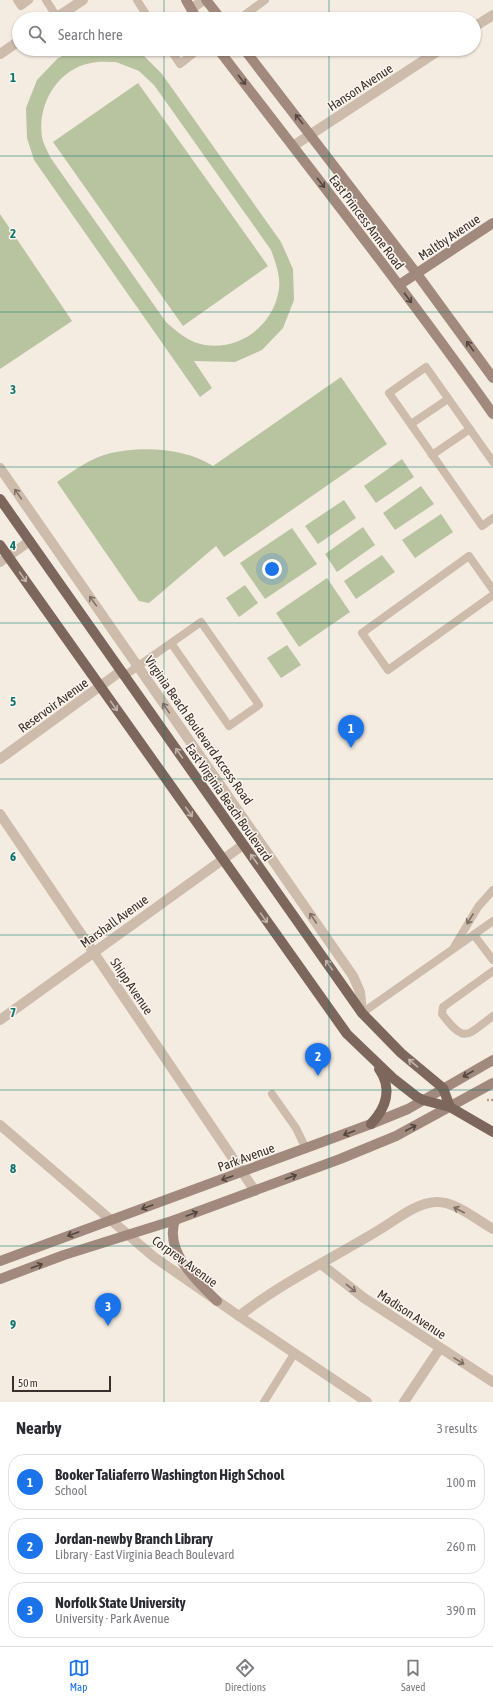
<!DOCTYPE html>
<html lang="en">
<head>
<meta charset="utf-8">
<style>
	body { margin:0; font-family:"Asap Condensed",sans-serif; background:#f7f7f7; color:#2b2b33 }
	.scale { position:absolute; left:12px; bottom:10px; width:99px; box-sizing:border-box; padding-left:4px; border:2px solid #3b302b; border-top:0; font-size:11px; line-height:14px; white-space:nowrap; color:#3b302b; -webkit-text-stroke:3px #fbf5ee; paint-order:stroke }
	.you { position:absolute; left:272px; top:569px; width:14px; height:14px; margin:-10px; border:3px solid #fff; border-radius:50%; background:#1a73e8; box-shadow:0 0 0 6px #1a73e833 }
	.badge { display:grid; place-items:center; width:26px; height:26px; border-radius:50%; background:#1a73e8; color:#fff; font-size:13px; font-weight:700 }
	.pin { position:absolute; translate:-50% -33px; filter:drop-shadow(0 1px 2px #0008) }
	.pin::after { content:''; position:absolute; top:21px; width:14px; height:12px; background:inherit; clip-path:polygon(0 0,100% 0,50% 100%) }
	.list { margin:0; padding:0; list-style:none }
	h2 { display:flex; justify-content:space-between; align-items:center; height:52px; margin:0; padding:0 16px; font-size:17px }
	h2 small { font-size:13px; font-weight:400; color:#7c7c81 }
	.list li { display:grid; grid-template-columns:26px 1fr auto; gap:12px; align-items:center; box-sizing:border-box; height:56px; margin:0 8px 8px; padding:0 8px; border:1px solid #e1e1e2; border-radius:16px }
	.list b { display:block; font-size:15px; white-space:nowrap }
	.list p { margin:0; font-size:13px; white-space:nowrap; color:#7c7c81 }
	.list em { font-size:13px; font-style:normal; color:#7c7c81 }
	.icon { flex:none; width:22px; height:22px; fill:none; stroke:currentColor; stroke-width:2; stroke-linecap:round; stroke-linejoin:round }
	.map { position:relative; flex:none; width:493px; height:1402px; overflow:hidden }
	.search { position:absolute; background:#fff; box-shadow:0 1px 3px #0004; left:12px; right:12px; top:12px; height:44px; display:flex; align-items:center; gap:10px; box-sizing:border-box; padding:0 14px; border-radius:22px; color:#7c7c81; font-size:15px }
	.sheet { height:244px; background:#fff }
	nav { display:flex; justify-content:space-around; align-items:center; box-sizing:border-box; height:56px; border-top:1px solid #e1e1e2; background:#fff; font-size:11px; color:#7c7c81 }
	nav a { display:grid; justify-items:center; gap:2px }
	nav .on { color:#1a73e8 }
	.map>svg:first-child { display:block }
</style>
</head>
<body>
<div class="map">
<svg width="493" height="1402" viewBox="0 0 493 1402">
	<rect width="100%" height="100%" fill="#f4ebe1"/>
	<g fill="#b8c4a0" fill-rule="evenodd">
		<path d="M79,49h46l19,7 18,18 119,168 12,27 1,31 -11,28 -21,22 -27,12 -41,-1 18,27 -12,9 -166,-237 -7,-22 -1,-30 11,-28 21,-22zM116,62l23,9 15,14 117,165c5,14 11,29 7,44 -7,33 -39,56 -73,51 -15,-2 -28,-13 -39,-23l-116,-165c-2,-6 -7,-13 -8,-20 -5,-32 15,-68 49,-74 8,-2 17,-1 25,-1z"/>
		<path d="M138,83l130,183 -85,60 -130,-184z"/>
		<path d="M0,214l72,107 -72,48z"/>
		<path d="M341,377l46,67 -163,113 -8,-11 -67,57 -10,-2 -82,-119c16,-11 35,-25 54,-29 31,-7 75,-5 102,13z"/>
		<path d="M402,459l12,18 -38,26 -12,-17z"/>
		<path d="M421,486l13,18 -39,26 -12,-17z"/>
		<path d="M344,500l12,18 -38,26 -13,-18z"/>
		<path d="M441,514l12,18 -38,26 -13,-18z"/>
		<path d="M363,527l12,18 -38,27 -12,-18z"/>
		<path d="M292,528l25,36 -52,35 -25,-36z"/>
		<path d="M382,555l13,17 -39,27 -12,-18z"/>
		<path d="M327,578l23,34 -51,35 -23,-34z"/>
		<path d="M245,585l13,18 -19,14 -13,-19z"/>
		<path d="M287,645l14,20 -20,13 -14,-20z"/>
	</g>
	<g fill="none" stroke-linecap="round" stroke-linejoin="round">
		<path stroke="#b9a596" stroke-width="2.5" stroke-dasharray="2 2" stroke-linecap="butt" d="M487,1100h6"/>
		<g stroke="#cdbbac" stroke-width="8">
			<path d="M17,0l4,6 8,-6"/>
			<path d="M46,0l11,17"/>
			<path d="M137,0l12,19"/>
			<path d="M239,19l26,-19"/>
			<path d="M170,49l10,15 19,-15"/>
			<path d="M411,424l37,-25"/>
			<path d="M432,455l38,-26"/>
			<path d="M493,462l-67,-95 -37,26 93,133 11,-8"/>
			<path d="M493,590l-24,-34 -107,77 26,37 105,-75"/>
			<path d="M124,676l77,-54 58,83 -30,21 -58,-83"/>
			<path d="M474,935l19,25"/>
			<path d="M454,947l24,-40 15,-17"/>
			<path d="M493,971l-50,36 -1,7c23,30 24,22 51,2"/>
			<path d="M362,1013l131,-92"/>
			<path d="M272,1094l24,34 10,21"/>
			<path d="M264,1402l30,-48"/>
		</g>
		<g stroke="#cdbbac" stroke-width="10">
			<path d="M191,9l13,-9"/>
			<path d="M54,19l29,-19"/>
			<path d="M474,27l19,-12"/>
			<path d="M0,54l19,-13"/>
			<path d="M293,146l148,-97"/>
			<path d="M0,468l353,508 7,16 2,21"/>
			<path d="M0,562l30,-21"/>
			<path d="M0,759l121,-88"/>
			<path d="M0,814l255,377"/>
			<path d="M0,1020l243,-175"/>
			<path d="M0,1125l154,132 85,59 128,86"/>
			<path d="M321,1264l43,34 129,84"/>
			<path d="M239,1316c44,-34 92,-57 140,-86 17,-10 36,-27 57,-28 19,-1 41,18 57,27"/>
			<path d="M404,1402l36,-54"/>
		</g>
		<g stroke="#a18a7d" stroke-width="10">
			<path d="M186,0l11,19"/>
			<path d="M206,0l15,19"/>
			<path d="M218,49c93,121 187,241 275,365"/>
			<path d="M244,49l173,225 76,104"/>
			<path d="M399,285l94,-62"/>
			<path d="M175,1220c-11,32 22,61 42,81"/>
			<path d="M0,1261l371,-137 37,-15 85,-49"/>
			<path d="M0,1279l64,-24 111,-35 165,-61 56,-23 97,-53"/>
		</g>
		<g stroke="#7d675c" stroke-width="10">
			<path d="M0,499l362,514 39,40 42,35 7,19"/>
			<path d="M0,545l347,489 47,45 23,18 6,3 27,7 43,25"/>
			<path d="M371,1124c15,-16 22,-35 8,-55"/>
		</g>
	</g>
	<defs><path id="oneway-shaft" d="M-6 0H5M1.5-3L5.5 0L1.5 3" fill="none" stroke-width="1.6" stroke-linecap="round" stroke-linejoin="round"/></defs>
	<g stroke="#544640">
		<use href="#oneway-shaft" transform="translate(242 80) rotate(52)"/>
		<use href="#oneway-shaft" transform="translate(299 119) rotate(-128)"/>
		<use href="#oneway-shaft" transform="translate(321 183) rotate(52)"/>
		<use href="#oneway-shaft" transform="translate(408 298) rotate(53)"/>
		<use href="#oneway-shaft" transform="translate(470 346) rotate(-126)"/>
		<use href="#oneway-shaft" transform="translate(468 1074) rotate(150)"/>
		<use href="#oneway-shaft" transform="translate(411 1128) rotate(-28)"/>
		<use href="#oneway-shaft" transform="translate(349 1133) rotate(159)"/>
		<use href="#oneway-shaft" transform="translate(291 1177) rotate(-20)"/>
		<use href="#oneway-shaft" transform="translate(227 1178) rotate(160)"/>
		<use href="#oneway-shaft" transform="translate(147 1207) rotate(160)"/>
		<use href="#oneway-shaft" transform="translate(192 1214) rotate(-20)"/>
		<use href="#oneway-shaft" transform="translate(73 1234) rotate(160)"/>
		<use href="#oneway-shaft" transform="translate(37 1266) rotate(-20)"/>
	</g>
	<g stroke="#7d6f65">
		<use href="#oneway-shaft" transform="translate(18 494) rotate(-125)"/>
		<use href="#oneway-shaft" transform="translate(93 601) rotate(-125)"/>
		<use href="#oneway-shaft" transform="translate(166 708) rotate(-125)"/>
		<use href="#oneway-shaft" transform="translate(313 918) rotate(-124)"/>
		<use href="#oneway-shaft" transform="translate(470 919) rotate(121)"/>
		<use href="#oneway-shaft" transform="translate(459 1210) rotate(-153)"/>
		<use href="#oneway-shaft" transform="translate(351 1288) rotate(38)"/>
		<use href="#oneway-shaft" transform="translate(459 1361) rotate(32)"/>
	</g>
	<g stroke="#c2b5ac">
		<use href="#oneway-shaft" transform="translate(23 577) rotate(55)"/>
		<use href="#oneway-shaft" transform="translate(114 706) rotate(55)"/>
		<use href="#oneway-shaft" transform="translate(179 753) rotate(-125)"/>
		<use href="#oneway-shaft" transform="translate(189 812) rotate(55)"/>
		<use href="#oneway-shaft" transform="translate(254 859) rotate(-125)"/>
		<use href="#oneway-shaft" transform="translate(264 918) rotate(55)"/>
		<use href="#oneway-shaft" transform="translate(329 965) rotate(-125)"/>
		<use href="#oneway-shaft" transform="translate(413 1063) rotate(-140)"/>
	</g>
	<path fill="none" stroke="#0f766e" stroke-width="1" stroke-opacity="0.55" d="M164,0v19M329,0v19M164,49v1353M329,49v1353M0,156h493M0,312h493M0,467h493M0,623h493M0,779h493M0,935h493M0,1090h493M0,1246h493"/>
	<g text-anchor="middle" stroke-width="3" stroke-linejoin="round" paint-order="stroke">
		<g font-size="13" fill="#3b302b" stroke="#fbf5ee">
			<text transform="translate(360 87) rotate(-33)" y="5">Hanson Avenue</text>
			<text transform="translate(367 222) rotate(53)" y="5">East Princess Anne Road</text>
			<text transform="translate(449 237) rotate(-34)" y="5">Maltby Avenue</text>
			<text transform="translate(53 705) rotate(-36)" y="5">Reservoir Avenue</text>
			<text transform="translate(199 730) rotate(55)" y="5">Virginia Beach Boulevard Access Road</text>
			<text transform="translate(229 802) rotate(55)" y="5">East Virginia Beach Boulevard</text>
			<text transform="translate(114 921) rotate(-36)" y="5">Marshall Avenue</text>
			<text transform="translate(132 986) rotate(56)" y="5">Shipp Avenue</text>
			<text transform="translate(246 1157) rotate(-20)" y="5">Park Avenue</text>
			<text transform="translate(185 1261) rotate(36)" y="5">Corprew Avenue</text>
			<text transform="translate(412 1314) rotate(33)" y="5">Madison Avenue</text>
		</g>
	</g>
	<g font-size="13" text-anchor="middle" font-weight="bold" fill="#0f766e" stroke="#fbf5ee" stroke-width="3" stroke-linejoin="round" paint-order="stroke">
		<text x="13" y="82">1</text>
		<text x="13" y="238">2</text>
		<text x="13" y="394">3</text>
		<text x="13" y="550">4</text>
		<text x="13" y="706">5</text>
		<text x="13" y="861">6</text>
		<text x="13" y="1017">7</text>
		<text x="13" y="1173">8</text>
		<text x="13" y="1329">9</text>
	</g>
</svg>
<div class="scale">50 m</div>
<div class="you"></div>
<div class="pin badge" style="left:351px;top:748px">1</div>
<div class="pin badge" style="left:318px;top:1076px">2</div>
<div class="pin badge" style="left:108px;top:1326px">3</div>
<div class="search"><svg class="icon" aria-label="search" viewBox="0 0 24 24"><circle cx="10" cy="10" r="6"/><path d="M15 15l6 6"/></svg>Search here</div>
</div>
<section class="sheet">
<h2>Nearby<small>3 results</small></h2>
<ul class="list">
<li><span class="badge">1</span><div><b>Booker Taliaferro Washington High School</b><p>School</p></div><em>100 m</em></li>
<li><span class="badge">2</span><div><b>Jordan-newby Branch Library</b><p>Library · East Virginia Beach Boulevard</p></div><em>260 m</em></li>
<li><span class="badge">3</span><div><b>Norfolk State University</b><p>University · Park Avenue</p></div><em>390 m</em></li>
</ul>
</section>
<nav>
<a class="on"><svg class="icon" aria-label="map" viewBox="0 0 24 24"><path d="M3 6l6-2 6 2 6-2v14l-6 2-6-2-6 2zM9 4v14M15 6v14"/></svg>Map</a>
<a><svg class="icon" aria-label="directions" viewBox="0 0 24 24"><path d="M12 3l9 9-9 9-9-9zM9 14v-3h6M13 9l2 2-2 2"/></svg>Directions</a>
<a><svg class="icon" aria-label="saved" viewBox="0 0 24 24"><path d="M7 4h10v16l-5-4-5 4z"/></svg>Saved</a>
</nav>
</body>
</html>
